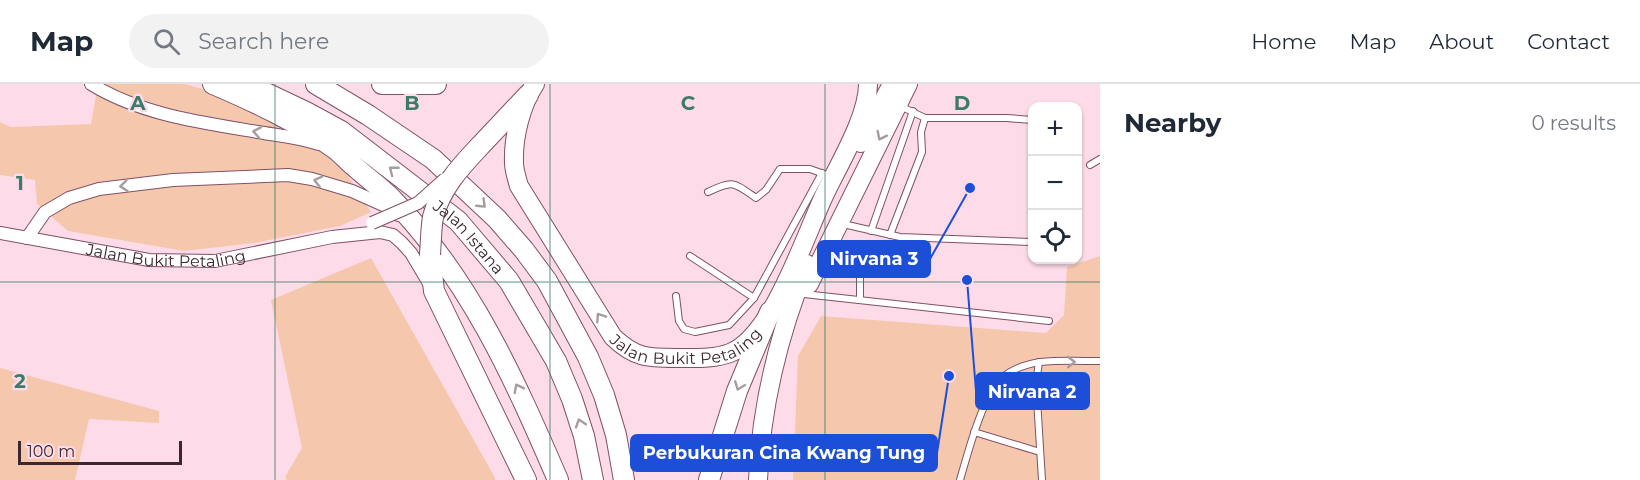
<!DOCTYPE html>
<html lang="en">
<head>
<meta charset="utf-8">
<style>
	body { margin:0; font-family:Montserrat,sans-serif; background:#f2f2f3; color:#1f2937 }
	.controls { position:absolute; right:18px; top:18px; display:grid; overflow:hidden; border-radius:12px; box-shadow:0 2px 4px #0004 }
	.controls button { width:54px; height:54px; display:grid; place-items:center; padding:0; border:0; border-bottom:2px solid #e0e1e3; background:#fff; color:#1f2937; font:30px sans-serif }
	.scale { position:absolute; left:18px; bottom:15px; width:164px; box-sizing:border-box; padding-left:6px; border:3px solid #3c262f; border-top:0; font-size:16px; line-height:21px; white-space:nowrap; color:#3c262f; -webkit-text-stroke:4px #fedbe9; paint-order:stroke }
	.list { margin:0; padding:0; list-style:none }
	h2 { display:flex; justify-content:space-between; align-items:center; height:78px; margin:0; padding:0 24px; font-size:26px }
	h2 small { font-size:20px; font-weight:400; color:#747a83 }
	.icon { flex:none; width:33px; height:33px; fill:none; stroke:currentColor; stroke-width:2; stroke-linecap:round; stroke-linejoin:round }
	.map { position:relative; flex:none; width:1100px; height:396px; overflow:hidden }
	header { display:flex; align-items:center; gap:36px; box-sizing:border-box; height:84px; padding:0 30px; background:#fff; border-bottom:2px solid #e0e1e3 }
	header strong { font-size:28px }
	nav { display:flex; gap:33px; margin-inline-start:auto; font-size:21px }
	.search { width:420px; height:54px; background:#f2f2f3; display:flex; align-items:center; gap:15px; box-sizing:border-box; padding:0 21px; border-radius:33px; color:#747a83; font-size:22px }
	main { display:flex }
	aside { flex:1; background:#fff }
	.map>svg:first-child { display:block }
</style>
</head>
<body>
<header>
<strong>Map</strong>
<div class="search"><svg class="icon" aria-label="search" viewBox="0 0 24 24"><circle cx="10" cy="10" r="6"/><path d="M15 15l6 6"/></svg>Search here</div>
<nav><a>Home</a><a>Map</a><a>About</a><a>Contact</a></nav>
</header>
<main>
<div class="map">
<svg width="1100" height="396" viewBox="0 0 1100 396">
	<rect width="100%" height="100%" fill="#fedbe9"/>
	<g fill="#f5c8ae">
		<path d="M98,0h87l27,8 38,15 91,57 30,48 -31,14 -86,17 -70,8 -116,-20 -31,-27 -2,-24 -35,-5v-53l11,5 80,-3z"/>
		<path d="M1100,172v224h-307l5,-124 23,-40 225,17 18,-18 3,-48z"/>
		<path d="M371,174l123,218 1,4h-208l-2,-3 17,-29 -31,-148z"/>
		<path d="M0,284l159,43v12l-70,-4 -14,61h-75z"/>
	</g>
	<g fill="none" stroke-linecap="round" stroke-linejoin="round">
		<g stroke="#815066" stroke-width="8">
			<g id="service">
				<path d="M898,21l27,13h82l25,2"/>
				<path d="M1090,81l10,-6"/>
				<path d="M708,108c26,-12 25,-10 48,6l10,-8 14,-21h30l14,5"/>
				<path d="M843,140l57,13 132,5"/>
				<path d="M871,147l42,-120"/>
				<path d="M890,151l32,-83 -1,-20 4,-14"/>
				<path d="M690,172l64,42"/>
				<path d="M823,175l37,8v33"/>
				<path d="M804,210l245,27"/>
				<path d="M676,212l3,25 5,8 11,3 34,-7 25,-27 68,-125"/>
				<path d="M1039,278l-3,21 6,97"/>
				<path d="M974,348l66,20"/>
				<path d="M960,396c7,-24 23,-86 42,-102 10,-9 25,-14 38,-16 19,-2 40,-1 60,-1"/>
			</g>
		</g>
		<g stroke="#815066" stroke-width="14">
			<g id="minor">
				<path d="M91,0c52,32 115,39 173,49 19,3 37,5 55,11"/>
				<path id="s1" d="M0,149l149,27 66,1 117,-24 48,-5 13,3 9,8 9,10 19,32"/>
				<path d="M27,154l18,-26 24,-14 30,-9 74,-9 115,-5 24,4 40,12 38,17 8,7"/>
			</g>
		</g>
		<g stroke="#815066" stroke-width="20">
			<g id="secondary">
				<path id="s2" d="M535,0c-14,21 -22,53 -21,79 0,7 3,16 5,23l94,151c23,22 36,21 67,21 16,0 34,1 50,-5 42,-16 74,-114 93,-155 14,-31 45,-80 45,-114"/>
				<path d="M861,59l31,-59"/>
				<path d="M809,200l99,-200"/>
				<path d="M758,396c3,-75 21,-147 49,-216"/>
			</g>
		</g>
		<g stroke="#815066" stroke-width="22">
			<g id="primary">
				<path d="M213,0c42,18 83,37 121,64 7,5 13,12 20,18 12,11 26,21 38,33 78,80 122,179 166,281"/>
				<path id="s3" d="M239,0l29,10 38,18 35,19 117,90 51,60 47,80 16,38 12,37 9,44"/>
				<path d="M316,0l52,31 65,44 64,60 27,31 23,31 41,76 16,38 12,40 8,45"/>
				<path d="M382,0h54"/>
				<path d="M479,63l49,-52"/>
				<path d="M430,170l4,37 92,189"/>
				<path d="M709,396l28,-89 33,-79"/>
			</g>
		</g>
		<use href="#service" stroke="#fff" stroke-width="6"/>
		<use href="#minor" stroke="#fff" stroke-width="12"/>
		<use href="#secondary" stroke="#fff" stroke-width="18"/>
		<use href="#primary" stroke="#fff" stroke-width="20"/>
		<g stroke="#815066" stroke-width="14" stroke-linecap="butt">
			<path id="minor-bridge" d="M372,139l46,-20 27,-24"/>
		</g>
		<g stroke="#815066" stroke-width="22" stroke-linecap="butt">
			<path id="primary-bridge" d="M430,170c1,-12 1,-26 3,-37 7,-28 27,-50 46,-70"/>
		</g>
		<use href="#minor-bridge" stroke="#fff" stroke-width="12"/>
		<use href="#primary-bridge" stroke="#fff" stroke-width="20"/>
	</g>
	<defs><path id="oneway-chevron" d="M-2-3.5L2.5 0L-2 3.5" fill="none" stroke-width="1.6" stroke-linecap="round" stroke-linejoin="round" transform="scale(1.5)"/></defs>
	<g stroke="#a79da1">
		<use href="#oneway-chevron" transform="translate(257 48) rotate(-170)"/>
		<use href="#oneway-chevron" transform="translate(881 52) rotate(117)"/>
		<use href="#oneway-chevron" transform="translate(393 86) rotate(-142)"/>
		<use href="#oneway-chevron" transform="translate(318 97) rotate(-167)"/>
		<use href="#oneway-chevron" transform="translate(124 102) rotate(174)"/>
		<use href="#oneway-chevron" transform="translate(482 120) rotate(44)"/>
		<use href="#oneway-chevron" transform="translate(600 233) rotate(-123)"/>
		<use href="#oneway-chevron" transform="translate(1071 278) rotate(-1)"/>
		<use href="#oneway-chevron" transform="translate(739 302) rotate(111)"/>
		<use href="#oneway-chevron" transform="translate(518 304) rotate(-117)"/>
		<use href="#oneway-chevron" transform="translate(580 339) rotate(-108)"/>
	</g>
	<path fill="none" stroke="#3c7b68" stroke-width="1.5" stroke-opacity="0.55" d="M275,0v396M550,0v396M825,0v396M0,198h1100"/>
	<g text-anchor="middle" stroke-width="4.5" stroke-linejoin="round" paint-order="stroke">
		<g font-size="16" fill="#3c262f" stroke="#fedbe9">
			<text dy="6" stroke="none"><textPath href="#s3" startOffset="279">Jalan Istana</textPath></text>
			<text dy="6" stroke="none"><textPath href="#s1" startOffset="168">Jalan Bukit Petaling</textPath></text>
			<text dy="6" stroke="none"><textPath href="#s2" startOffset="364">Jalan Bukit Petaling</textPath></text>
		</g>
	</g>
	<g font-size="20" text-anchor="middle" font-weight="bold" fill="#3c7b68" stroke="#fedbe9" stroke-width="4.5" stroke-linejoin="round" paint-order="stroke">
		<text x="138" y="26">A</text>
		<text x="412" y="26">B</text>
		<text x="688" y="26">C</text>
		<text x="962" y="26">D</text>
		<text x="20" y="106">1</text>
		<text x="20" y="304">2</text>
	</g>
	<path fill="none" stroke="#1d4ed8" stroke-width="2" d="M970 104L930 175M967 196L976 307M949 292L937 369"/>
	<g fill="#1d4ed8" stroke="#fedbe9" stroke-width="2">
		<circle cx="970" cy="104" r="6"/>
		<circle cx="967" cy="196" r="6"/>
		<circle cx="949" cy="292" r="6"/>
	</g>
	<g fill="#1d4ed8" stroke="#1d4ed8" stroke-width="2">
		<rect x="818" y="157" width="112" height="36" rx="6"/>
		<rect x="976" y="289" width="113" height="36" rx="6"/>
		<rect x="631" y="351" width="306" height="36" rx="6"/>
	</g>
	<g font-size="18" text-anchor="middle" font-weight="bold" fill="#fff">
		<text x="874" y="181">Nirvana 3</text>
		<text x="1032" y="314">Nirvana 2</text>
		<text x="784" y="375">Perbukuran Cina Kwang Tung</text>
	</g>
</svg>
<div class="controls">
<button>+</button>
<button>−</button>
<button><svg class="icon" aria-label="locate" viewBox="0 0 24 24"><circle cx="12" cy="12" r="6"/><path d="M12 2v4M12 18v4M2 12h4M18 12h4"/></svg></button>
</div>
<div class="scale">100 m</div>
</div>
<aside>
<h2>Nearby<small>0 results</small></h2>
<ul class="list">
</ul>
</aside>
</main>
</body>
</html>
